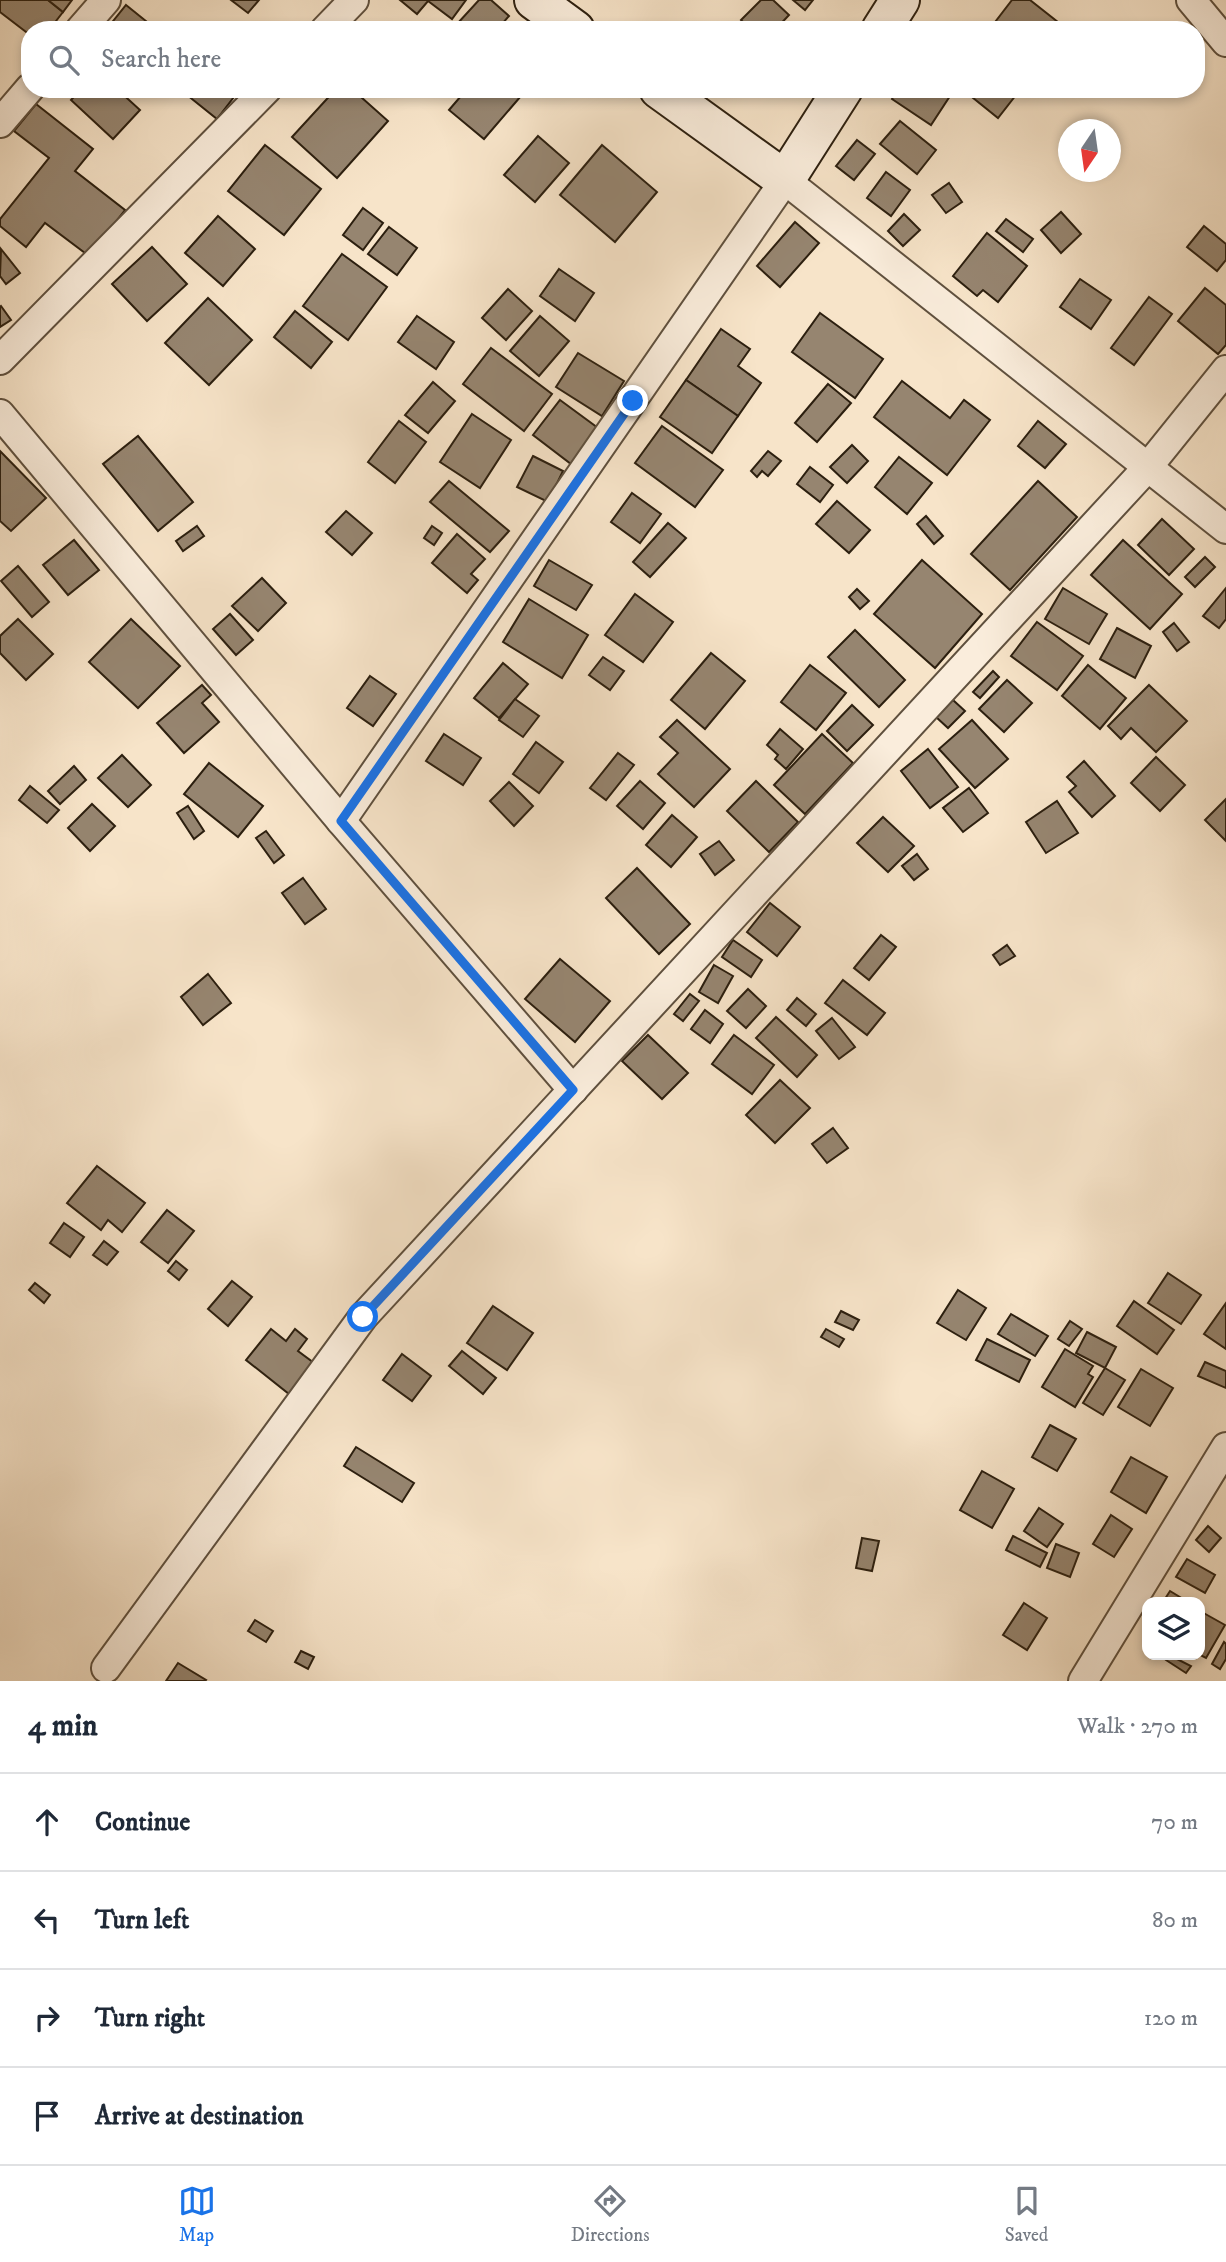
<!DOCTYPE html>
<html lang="en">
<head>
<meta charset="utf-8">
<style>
	body { margin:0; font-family:"IM FELL DW Pica",serif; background:#f6f6f7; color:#1f2937 }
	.controls { position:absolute; right:21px; bottom:21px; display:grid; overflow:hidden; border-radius:14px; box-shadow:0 4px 10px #0003 }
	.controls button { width:63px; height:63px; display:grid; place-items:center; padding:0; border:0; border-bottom:2px solid #e0e1e3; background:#fff; color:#1f2937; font:35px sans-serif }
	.compass { position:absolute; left:1058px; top:119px; width:63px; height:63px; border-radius:50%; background:#fff; box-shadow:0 4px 10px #0003; rotate:193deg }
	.stop { position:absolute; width:21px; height:21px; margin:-16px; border:5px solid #1a73e8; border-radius:50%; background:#fff }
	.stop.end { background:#1a73e8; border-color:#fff; box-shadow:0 2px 7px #0008 }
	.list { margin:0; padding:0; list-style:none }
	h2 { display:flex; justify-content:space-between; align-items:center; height:91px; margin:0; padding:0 28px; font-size:30px }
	h2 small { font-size:23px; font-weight:400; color:#747a83 }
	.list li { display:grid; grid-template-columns:46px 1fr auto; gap:21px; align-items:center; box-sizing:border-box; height:98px; padding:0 28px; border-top:2px solid #e0e1e3 }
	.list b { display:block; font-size:26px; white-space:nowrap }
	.list em { font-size:23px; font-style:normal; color:#747a83 }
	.icon { flex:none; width:38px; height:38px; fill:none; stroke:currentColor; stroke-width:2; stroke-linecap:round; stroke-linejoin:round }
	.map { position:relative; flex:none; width:1226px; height:1681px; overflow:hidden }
	.search { position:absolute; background:#fff; box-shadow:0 4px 10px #0003; left:21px; right:21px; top:21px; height:77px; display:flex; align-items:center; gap:18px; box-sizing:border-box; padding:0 24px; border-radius:28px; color:#747a83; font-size:26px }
	.sheet { height:483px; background:#fff }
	nav { display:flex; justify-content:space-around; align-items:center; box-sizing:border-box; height:98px; border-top:2px solid #e0e1e3; background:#fff; font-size:19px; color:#747a83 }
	nav a { display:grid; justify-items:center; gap:4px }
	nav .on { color:#1a73e8 }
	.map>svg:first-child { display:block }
</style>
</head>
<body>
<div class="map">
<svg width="1226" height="1681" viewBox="0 0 1226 1681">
	<rect width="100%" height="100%" fill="#f7e4c9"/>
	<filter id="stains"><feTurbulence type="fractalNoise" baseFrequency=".00286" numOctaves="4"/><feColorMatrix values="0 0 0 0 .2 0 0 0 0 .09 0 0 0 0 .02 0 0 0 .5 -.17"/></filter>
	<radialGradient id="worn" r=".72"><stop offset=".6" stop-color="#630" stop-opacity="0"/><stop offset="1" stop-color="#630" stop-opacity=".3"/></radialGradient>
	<g fill="#968570" stroke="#2c1f0f" stroke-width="2">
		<path d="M0,0h48l15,12 -14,18h-19v5l-30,-23z"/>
		<path d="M48,0h24l-9,12z"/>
		<path d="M231,0h28l-11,13z"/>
		<path d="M400,0h66l-14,19 -24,-18 -11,13z"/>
		<path d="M479,0h12l18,16 -12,14h-34l-6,-6z"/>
		<path d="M761,0h12l16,15 -14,15h-24l-10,-10z"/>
		<path d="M793,0h20l-8,10z"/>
		<path d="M1012,0h18l38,30h-79z"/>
		<path d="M126,5l31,25h-51z"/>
		<path d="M81,89h36l23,21 -27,29 -42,-39z"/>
		<path d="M184,89h56l-23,30 -35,-28z"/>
		<path d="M336,89h16l36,32 -51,57 -45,-41z"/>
		<path d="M467,89h60l-43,50 -35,-29z"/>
		<path d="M898,89h41l11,7 -19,29 -39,-26z"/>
		<path d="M962,89h46l8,6 -18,23z"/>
		<path d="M36,104l57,45 -18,22 50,39 -36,46 -44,-33 -19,24 -26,-21v-7l49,-61 -35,-27z"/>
		<path d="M900,121l36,29 -19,24 -37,-30z"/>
		<path d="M538,136l31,27 -34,39 -31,-27z"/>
		<path d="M857,140l18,14 -21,26 -18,-14z"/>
		<path d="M265,145l56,44 -37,46 -56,-44z"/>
		<path d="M602,145l55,47 -42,50 -55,-47z"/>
		<path d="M886,172l24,18 -19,26 -24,-18z"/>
		<path d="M949,183l13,19 -16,11 -14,-18z"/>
		<path d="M363,208l20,15 -20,27 -20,-15z"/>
		<path d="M1061,212l20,22 -20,19 -20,-23z"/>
		<path d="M904,214l16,16 -17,16 -15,-15z"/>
		<path d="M218,216l37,33 -32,37 -38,-33z"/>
		<path d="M1006,219l27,20 -10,13 -27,-21z"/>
		<path d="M795,222l24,21 -39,44 -23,-21z"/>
		<path d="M1204,226l22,18v16l-9,11 -30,-24z"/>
		<path d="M389,227l28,21 -20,27 -29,-21z"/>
		<path d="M987,233l40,33 -29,36 -15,-12 -6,6 -24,-20z"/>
		<path d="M152,247l35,37 -40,37 -35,-37z"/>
		<path d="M1,249l19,24 -14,11 -6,-8z"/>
		<path d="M342,254l45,33 -39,53 -45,-34z"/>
		<path d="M559,269l35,24 -19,28 -35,-25z"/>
		<path d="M1080,279l31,21 -20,29 -31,-22z"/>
		<path d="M1205,288l21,17v40l-8,9 -40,-33z"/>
		<path d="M508,289l24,22 -26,29 -24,-22z"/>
		<path d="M1149,297l23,17 -38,51 -23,-17z"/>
		<path d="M208,298l44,42 -43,45 -44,-42z"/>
		<path d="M1,306l10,14 -11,7v-20z"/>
		<path d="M295,311l37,31 -21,26 -37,-31z"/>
		<path d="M820,313l63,46 -28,39 -63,-46z"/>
		<path d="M417,316l37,26 -18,27 -38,-27z"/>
		<path d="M540,316l29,25 -30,35 -29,-25z"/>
		<path d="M721,329l29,20 -12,17 23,17 -23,33 -52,-36z"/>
		<path d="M491,348l61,46 -28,37 -61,-47z"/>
		<path d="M578,353l46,28 -22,35 -46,-29z"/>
		<path d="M686,380l52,36 -26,37 -52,-36z"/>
		<path d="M902,381l48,37 14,-18 26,20 -43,55 -73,-58z"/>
		<path d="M433,382l22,19 -27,32 -23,-18z"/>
		<path d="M828,384l23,19 -34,39 -22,-19z"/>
		<path d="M560,400l38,28 -27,36 -38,-29z"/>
		<path d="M472,414l39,26 -31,48 -40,-26z"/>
		<path d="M399,421l27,21 -31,41 -27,-21z"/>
		<path d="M1038,421l28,23 -21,24 -27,-22z"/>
		<path d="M662,426l61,44 -28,37 -60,-44z"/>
		<path d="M138,436l55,66 -35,29 -55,-67z"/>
		<path d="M852,445l16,16 -21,22 -17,-16z"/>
		<path d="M0,451l46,47 -35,33 -11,-10z"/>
		<path d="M768,451l13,10 -13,15 -6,-5 -5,6 -6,-6z"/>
		<path d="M533,456l30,15 -15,31 -31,-15z"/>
		<path d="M899,457l33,26 -25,31 -32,-27z"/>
		<path d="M810,467l23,18 -13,17 -23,-18z"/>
		<path d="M449,481l60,50 -19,21 -60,-50z"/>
		<path d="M1038,481l39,36 -67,73 -39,-36z"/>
		<path d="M632,493l29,21 -21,29 -29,-21z"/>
		<path d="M837,501l33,29 -21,23 -33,-29z"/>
		<path d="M346,511l26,22 -20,22 -26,-23z"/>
		<path d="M926,516l17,20 -9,8 -17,-20z"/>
		<path d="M1162,519l32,30 -25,26 -31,-30z"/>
		<path d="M668,523l18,15 -36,39 -17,-15z"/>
		<path d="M197,526l7,10 -21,15 -7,-10z"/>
		<path d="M432,526l10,7 -8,12 -10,-7z"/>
		<path d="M457,534l28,25 -14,15 7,6 -11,13 -35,-30z"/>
		<path d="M74,540l25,30 -31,25 -25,-30z"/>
		<path d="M1123,540l59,54 -32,35 -59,-54z"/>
		<path d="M1205,557l10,10 -20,20 -10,-10z"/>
		<path d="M549,560l43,25 -16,25 -42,-24z"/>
		<path d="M922,560l60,54 -47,54 -61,-54z"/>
		<path d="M18,566l31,36 -17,15 -31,-36z"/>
		<path d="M262,578l24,25 -28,28 -26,-25z"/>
		<path d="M1063,588l44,26 -18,30 -44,-25z"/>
		<path d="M1226,588v31l-7,9 -16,-12z"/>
		<path d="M857,589l12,12 -9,8 -11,-12z"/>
		<path d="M635,594l38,28 -30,40 -38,-27z"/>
		<path d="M529,599l59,36 -26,43 -59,-36z"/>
		<path d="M230,614l23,26 -17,15 -23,-26z"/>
		<path d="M18,619l35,35 -27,26 -26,-27v-17z"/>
		<path d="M131,619l49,47 -42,42 -49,-46z"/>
		<path d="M1037,622l46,34 -26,34 -46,-34z"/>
		<path d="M1174,623l15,19 -12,9 -14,-19z"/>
		<path d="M1117,628l34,18 -16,32 -35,-19z"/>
		<path d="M855,630l50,50 -26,27 -51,-50z"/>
		<path d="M711,653l34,28 -40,48 -34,-29z"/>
		<path d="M603,657l21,14 -14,19 -21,-15z"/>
		<path d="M503,663l25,21 -29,34 -25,-20z"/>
		<path d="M810,665l36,28 -30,37 -35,-28z"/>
		<path d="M1088,665l38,33 -26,31 -38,-33z"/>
		<path d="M993,671l6,6 -19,21 -7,-6z"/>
		<path d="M370,676l26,18 -23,32 -26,-18z"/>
		<path d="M1007,680l25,23 -28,29 -25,-23z"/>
		<path d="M202,685l9,10 -9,8 17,19 -35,31 -27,-30z"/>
		<path d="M1149,685l38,36 -31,31 -25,-24 -10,11 -13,-13z"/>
		<path d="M515,699l24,17 -16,21 -24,-17z"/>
		<path d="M953,700l12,11 -17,17 -12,-11z"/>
		<path d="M852,705l21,20 -26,26 -20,-20z"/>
		<path d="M677,720l53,49 -36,38 -36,-33 20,-21 -18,-16z"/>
		<path d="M972,720l36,39 -33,29 -36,-39z"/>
		<path d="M780,729l23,20 -17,20 -11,-10 3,-4 -11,-10z"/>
		<path d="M444,734l37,24 -18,27 -37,-24z"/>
		<path d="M822,734l31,29 -48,51 -31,-29z"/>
		<path d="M536,742l27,20 -24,31 -26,-19z"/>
		<path d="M928,749l30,38 -28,21 -29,-37z"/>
		<path d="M618,753l16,12 -28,35 -16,-12z"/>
		<path d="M122,755l29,30 -23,22 -30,-29z"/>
		<path d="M1156,757l29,28 -25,26 -29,-28z"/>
		<path d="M1084,761l31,35 -23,21 -23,-25 7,-6 -9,-9z"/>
		<path d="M209,763l54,43 -25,31 -54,-43z"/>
		<path d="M74,766l12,14 -26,24 -12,-13z"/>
		<path d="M640,781l25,22 -22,26 -26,-23z"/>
		<path d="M756,781l42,41 -29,30 -42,-41z"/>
		<path d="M509,782l24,24 -19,20 -24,-25z"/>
		<path d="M30,786l29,24 -12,13 -28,-23z"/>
		<path d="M969,788l19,25 -25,19 -20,-24z"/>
		<path d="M1226,799v42l-21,-21z"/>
		<path d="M1057,801l21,32 -32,20 -20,-31z"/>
		<path d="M92,804l23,22 -25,25 -22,-23z"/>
		<path d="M188,806l16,25 -10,8 -17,-26z"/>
		<path d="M672,815l25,22 -26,30 -25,-22z"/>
		<path d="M883,817l31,29 -26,26 -31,-29z"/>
		<path d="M266,831l18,24 -10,8 -18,-25z"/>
		<path d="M719,841l15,19 -19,15 -15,-21z"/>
		<path d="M917,854l11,15 -14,11 -12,-14z"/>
		<path d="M637,868l53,56 -31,30 -53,-56z"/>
		<path d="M303,878l23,31 -21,15 -23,-31z"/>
		<path d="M770,903l30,24 -23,29 -30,-24z"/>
		<path d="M881,935l15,12 -27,33 -15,-12z"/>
		<path d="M733,940l29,20 -11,17 -29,-20z"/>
		<path d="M1007,945l8,11 -15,9 -7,-10z"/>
		<path d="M560,959l50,42 -35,41 -50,-43z"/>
		<path d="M714,965l19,11 -15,27 -19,-11z"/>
		<path d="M208,974l23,29 -28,22 -22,-28z"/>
		<path d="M843,980l42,33 -18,22 -42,-32z"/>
		<path d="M748,989l18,17 -20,22 -19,-17z"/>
		<path d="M690,994l9,7 -16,20 -9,-7z"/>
		<path d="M797,998l19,16 -10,12 -19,-16z"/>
		<path d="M705,1010l18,14 -13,19 -19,-14z"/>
		<path d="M776,1017l41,38 -20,22 -41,-39z"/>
		<path d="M832,1018l23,29 -16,12 -23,-28z"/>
		<path d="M648,1035l40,38 -26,26 -40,-38z"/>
		<path d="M734,1035l40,30 -22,29 -40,-30z"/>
		<path d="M780,1080l30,28 -35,35 -29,-28z"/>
		<path d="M833,1128l15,20 -21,15 -15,-19z"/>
		<path d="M97,1166l48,37 -23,29 -14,-12 -7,10 -34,-27z"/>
		<path d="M167,1210l27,21 -26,32 -27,-21z"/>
		<path d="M64,1223l20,14 -14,20 -20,-14z"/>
		<path d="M104,1241l14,11 -11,13 -14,-10z"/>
		<path d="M176,1261l11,9 -8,10 -11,-9z"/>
		<path d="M1168,1273l33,22 -20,29 -33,-21z"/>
		<path d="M232,1281l20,16 -24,29 -20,-17z"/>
		<path d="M35,1283l15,12 -6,8 -15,-13z"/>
		<path d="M958,1290l28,18 -20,32 -29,-17z"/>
		<path d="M1134,1301l40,29 -17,24 -40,-28z"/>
		<path d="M1226,1303v46l-22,-15z"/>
		<path d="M493,1306l40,27 -26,37 -40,-27z"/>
		<path d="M841,1311l18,9 -6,10 -18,-8z"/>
		<path d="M1011,1314l37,22 -13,20 -37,-22z"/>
		<path d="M1070,1321l12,8 -13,17 -11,-7z"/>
		<path d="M271,1329l15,12 9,-12 12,10 -9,12 16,12 -25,31 -43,-34z"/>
		<path d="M826,1329l18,10 -5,8 -18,-10z"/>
		<path d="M1087,1332l29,15 -11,21 -29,-15z"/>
		<path d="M987,1339l43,21 -11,22 -43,-22z"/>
		<path d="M1065,1349l28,17 -5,8 5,3 -18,30 -33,-20z"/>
		<path d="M462,1351l34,27 -13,16 -34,-28z"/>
		<path d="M402,1354l29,22 -19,25 -29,-21z"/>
		<path d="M1205,1362l21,9v17l-28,-12z"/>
		<path d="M1105,1368l20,12 -22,35 -20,-12z"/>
		<path d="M1141,1369l32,19 -23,38 -32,-19z"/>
		<path d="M1050,1425l26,14 -19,32 -25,-14z"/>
		<path d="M356,1447l58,36 -12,19 -58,-36z"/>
		<path d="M1131,1457l36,20 -21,36 -35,-21z"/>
		<path d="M982,1471l32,18 -22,39 -32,-18z"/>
		<path d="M1039,1508l24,16 -16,23 -23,-16z"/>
		<path d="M1111,1515l21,14 -18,28 -21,-13z"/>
		<path d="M1208,1526l13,12 -12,14 -13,-12z"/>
		<path d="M1013,1536l34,17 -7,14 -34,-17z"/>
		<path d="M862,1538l17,3 -7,30 -16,-3z"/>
		<path d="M1056,1544l23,9 -9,24 -23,-9z"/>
		<path d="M1187,1559l28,16 -10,18 -29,-16z"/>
		<path d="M1170,1591l18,11h-25z"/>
		<path d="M1024,1603l23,15 -20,32 -24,-15z"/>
		<path d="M1200,1611l25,14 -19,33 -6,-3z"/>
		<path d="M255,1620l18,11 -7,11 -18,-11z"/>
		<path d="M1224,1642l2,2v15l-6,10 -8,-5z"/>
		<path d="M301,1651l13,6 -6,12 -13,-7z"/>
		<path d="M1169,1655l22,11 -5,7 -20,-13z"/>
		<path d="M178,1663l28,17 -1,1h-39z"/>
	</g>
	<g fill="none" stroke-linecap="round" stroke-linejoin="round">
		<g stroke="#5f503e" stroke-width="32">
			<g id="street">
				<path d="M1191,0l35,42"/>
				<path d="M80,30l26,-30"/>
				<path d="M325,30l29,-30"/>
				<path d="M0,123l30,-35"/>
				<path d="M0,360l267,-271"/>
				<path d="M0,414l341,407 232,269"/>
				<path d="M341,821l444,-641 441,349"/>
				<path d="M106,1668l257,-351 784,-849 79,-98"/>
				<path d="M1083,1681l143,-234"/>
			</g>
		</g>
		<g stroke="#2c1f0f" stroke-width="42">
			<g id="secondary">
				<path d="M534,0l41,30"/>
				<path d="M881,30l19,-30"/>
				<path d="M659,89l126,91 58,-91"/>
			</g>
		</g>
		<use href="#street" stroke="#faeddc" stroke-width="28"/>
		<use href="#secondary" stroke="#faeddc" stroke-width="38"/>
	</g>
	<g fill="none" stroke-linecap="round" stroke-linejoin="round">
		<path stroke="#1a73e8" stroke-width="9" d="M363,1317l210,-227 -232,-269 292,-420"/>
	</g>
	<rect width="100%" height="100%" filter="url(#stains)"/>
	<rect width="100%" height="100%" fill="url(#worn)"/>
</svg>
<div class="controls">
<button><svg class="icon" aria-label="layers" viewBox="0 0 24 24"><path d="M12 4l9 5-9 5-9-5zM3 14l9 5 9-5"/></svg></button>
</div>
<svg class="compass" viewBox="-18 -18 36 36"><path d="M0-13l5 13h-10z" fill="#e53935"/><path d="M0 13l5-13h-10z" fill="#747a83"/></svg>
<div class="stop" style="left:363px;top:1317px"></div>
<div class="stop end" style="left:633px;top:401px"></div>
<div class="search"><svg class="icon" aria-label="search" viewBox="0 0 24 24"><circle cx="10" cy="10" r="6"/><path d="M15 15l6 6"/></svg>Search here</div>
</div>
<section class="sheet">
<h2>4 min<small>Walk · 270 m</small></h2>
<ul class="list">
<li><svg class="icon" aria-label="ahead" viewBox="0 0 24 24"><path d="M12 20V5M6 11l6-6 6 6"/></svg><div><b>Continue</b></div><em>70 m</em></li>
<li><svg class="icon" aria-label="left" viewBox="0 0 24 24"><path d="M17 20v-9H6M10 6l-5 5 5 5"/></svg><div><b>Turn left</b></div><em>80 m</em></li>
<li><svg class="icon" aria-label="right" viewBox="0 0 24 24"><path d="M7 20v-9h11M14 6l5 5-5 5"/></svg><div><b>Turn right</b></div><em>120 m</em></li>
<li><svg class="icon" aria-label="arrive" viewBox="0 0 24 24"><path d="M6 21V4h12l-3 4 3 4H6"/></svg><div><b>Arrive at destination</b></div></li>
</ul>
</section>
<nav>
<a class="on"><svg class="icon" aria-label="map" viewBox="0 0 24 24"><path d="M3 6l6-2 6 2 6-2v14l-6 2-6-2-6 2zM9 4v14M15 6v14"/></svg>Map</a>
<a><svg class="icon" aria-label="directions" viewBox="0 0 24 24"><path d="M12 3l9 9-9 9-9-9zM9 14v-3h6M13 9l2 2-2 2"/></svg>Directions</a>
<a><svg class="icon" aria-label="saved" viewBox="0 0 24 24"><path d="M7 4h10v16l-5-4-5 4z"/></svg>Saved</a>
</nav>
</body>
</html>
